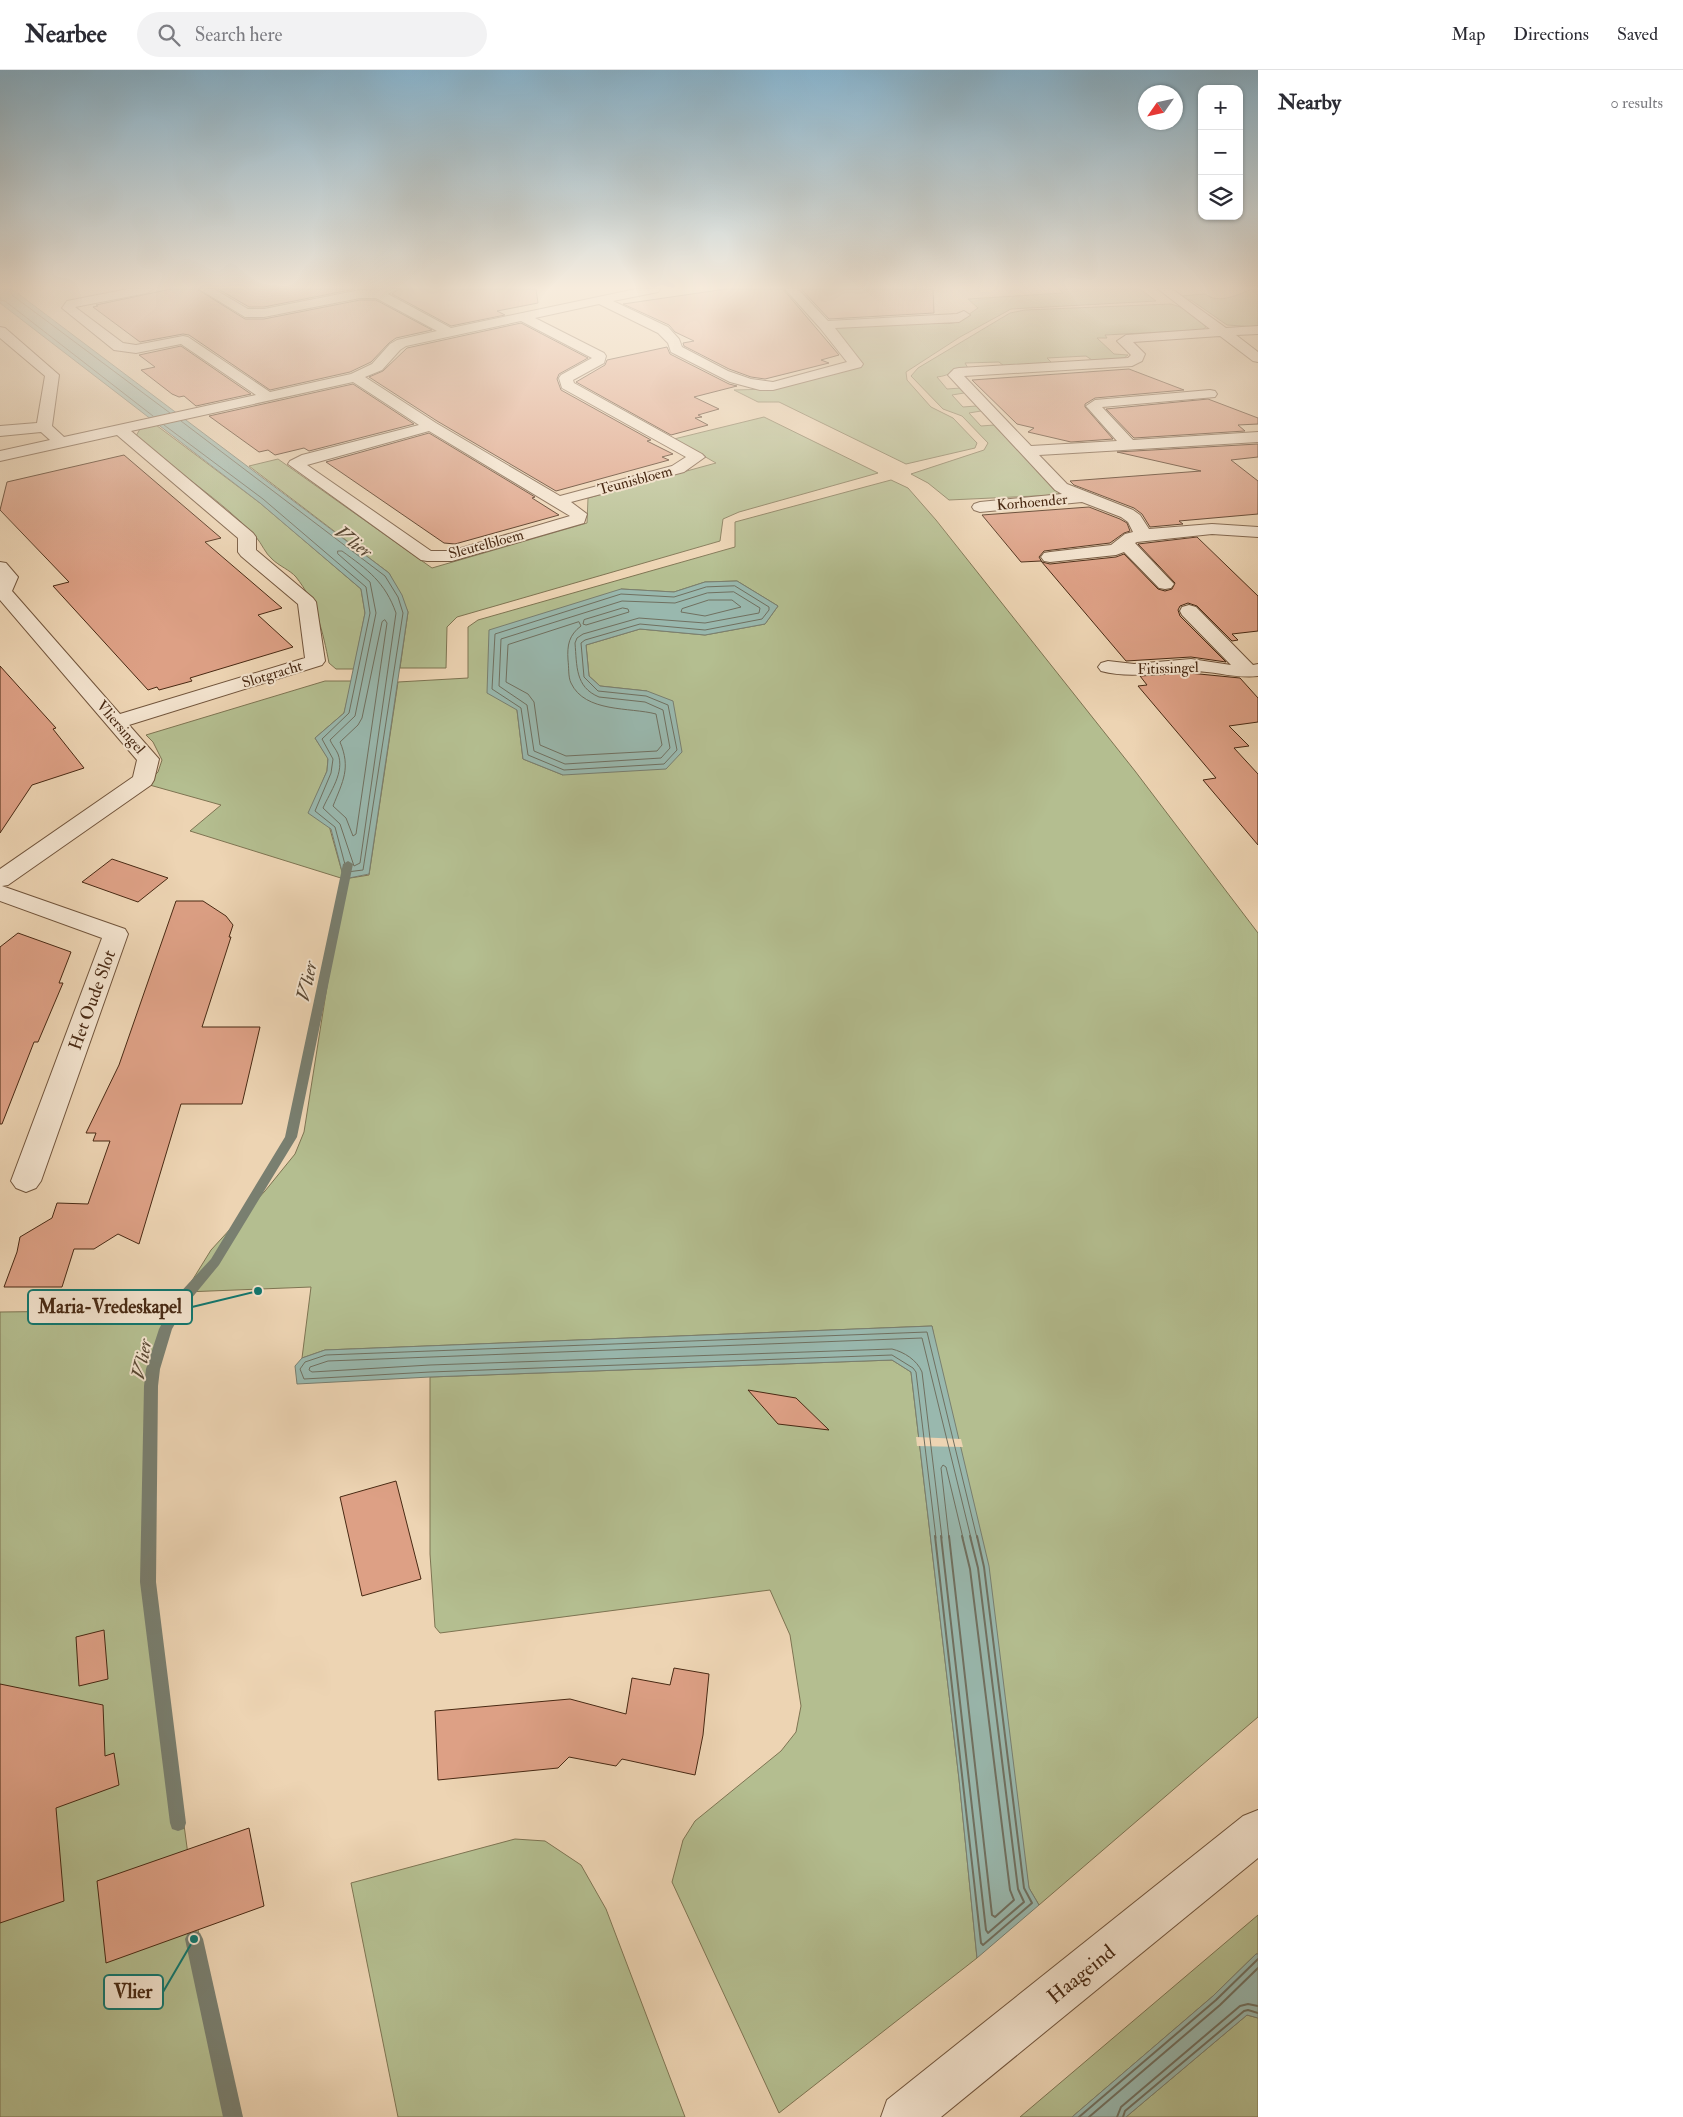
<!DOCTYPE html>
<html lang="en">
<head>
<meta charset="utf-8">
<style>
	body { margin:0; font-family:"IM FELL Double Pica",serif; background:#f2f2f3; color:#2b2b33 }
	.controls { position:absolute; right:15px; top:15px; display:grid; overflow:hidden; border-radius:10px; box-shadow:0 1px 4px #0004 }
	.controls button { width:45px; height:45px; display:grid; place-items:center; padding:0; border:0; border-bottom:1px solid #e1e1e2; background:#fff; color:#2b2b33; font:25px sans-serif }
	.compass { position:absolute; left:1138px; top:15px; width:45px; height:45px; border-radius:50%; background:#fff; box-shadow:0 1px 4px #0004; rotate:236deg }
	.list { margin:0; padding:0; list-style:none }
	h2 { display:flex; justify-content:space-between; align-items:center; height:65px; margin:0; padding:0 20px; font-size:21px }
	h2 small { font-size:16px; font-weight:400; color:#7c7c81 }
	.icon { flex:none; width:28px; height:28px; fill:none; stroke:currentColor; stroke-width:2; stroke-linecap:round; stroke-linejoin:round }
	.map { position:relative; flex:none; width:1258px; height:2047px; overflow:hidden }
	header { display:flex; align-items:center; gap:30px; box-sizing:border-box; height:70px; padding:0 25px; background:#fff; border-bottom:1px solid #e1e1e2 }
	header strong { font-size:24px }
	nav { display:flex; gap:28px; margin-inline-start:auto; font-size:18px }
	.search { width:350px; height:45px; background:#f2f2f3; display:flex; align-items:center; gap:12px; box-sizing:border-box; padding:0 18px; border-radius:28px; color:#7c7c81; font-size:19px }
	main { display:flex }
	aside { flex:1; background:#fff }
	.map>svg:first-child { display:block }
</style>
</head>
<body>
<header>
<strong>Nearbee</strong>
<div class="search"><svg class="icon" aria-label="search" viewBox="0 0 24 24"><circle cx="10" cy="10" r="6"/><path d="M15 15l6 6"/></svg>Search here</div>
<nav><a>Map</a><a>Directions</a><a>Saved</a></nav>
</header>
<main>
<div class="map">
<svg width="1258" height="2047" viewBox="0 0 1258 2047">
	<rect width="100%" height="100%" fill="#edd4b3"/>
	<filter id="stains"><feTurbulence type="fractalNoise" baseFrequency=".004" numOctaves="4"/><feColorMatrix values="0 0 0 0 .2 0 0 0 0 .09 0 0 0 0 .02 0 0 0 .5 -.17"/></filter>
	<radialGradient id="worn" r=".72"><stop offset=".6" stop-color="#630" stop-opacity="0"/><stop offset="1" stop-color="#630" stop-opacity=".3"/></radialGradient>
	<g fill="#b4be90" stroke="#7e7452" fill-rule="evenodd">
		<path d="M1059,219h81l16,12 -145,8 -51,28 -54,35 1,8 24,27 22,11 24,25 -2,5 -69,16 -127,-62h-21l-24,-12 37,-1 90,-24 -31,-37 104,-6c22,5 26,-2 44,-14l-10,-9 95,-6z"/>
		<path d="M1253,219h5v38l-31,-2 -36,-25h-6l-5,-4 25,-2c15,11 33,0 48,-5z"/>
		<path d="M1171,234c13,4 28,10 35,23l-4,3 -97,5 2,3h-10l17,16 14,1 -4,3 -32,2 -6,-4 -39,2 5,5 -48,3 -5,-4 -34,1 3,5c-12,1 -19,8 -31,9l10,12 14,-1 3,5 -12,2 11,12 13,-1 5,5 -12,2 12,13 13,-1 27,29 5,1 34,37 -3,3 -108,5 -21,-17 -17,-9 73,-24 4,-7 -26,-27 -19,-7 -32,-33 7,-8 92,-55 15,-3z"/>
		<path d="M764,347l114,56 -139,39 -16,7 -3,22 -263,76 -10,10 -1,41h-46l8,-56 -19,-39 -140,-107 29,-7 154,109 155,-45 1,-25 128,-35 -42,-24z"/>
		<path d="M156,355l104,78 101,86 4,24 -11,56h-18l-7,-6c-6,-31 -13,-61 -33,-86 -6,-7 -17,-11 -24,-18 -7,-6 -10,-15 -16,-22 -35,-38 -82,-66 -120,-101l4,-7z"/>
		<path d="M891,410l17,8 28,32 199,251 123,162v784l-219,188 -10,-17 -97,-562 -607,24 -23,8 9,-71 -126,5 26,-42 54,-59 30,-37 9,-22 40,-253 -154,-48 31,-26 -75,-21 12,-12 4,-12 -9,-18 -7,-7 179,-54h27l-8,32 -29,25 13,20 -1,13 -8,19 25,89 25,-4 29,-193 70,-4v-51l10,-7 257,-73v-25zM737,511l41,25 -13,18 -60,11 -65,-6 -54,16 3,31 11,10 47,5 -84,84 -40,-16 -6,-49 104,-121 53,3 31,-10z"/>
		<path d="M177,1240l-10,25 -11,39 -3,199 20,170 27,201 39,173h-239v-805z"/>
		<path d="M892,1290l19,12 48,407 18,179 -198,155 -107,-231 11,-42 12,-19 86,-70 15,-19 5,-26 -11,-71 -20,-45 -330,43 -5,-6 -5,-73v-177z"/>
		<path d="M515,1769l30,2 36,24 25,44 79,208h-287l-47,-234z"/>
		<path d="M1258,1845v39h-2l-43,42 -141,121h-52z"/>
		<path d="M1247,1945l11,3v99h-132z"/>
	</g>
	<g fill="#99b8ae" stroke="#797f70">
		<path d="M0,219h12l377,284 13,22 6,17 -39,262 -25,5 -13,-50 -23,-16 19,-42 1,-12 -13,-21 29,-25 21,-100 -4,-24 -101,-86 -260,-200z"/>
		<path d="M737,511l41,25 -13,18 -60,11 -65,-6 -54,16 3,31 11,10 47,5 26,10 9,51 -16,17 -103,6 -40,-16 -6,-49 -30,-17 2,-63 132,-41 53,3 31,-10z"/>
		<path d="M932,1256l57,240 40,322 10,17 -62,53 -18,-179 -48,-407 -19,-12 -462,17 -133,7 -2,-18 7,-8 23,-8z"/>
		<path d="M1256,1884h2v64l-11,-3 -121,102h-54l141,-121z"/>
	</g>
	<path fill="#edd4b3" d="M916,1367l45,2 2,8 -46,-1z"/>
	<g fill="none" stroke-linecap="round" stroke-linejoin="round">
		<g stroke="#707060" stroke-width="1">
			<path d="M10,219l2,6 158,118"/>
			<path d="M0,230l5,1 148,115"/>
			<path d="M164,355l99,74 103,88 4,26 -21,100 -27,26 11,20 -2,14 -16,38 20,16 12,45 16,-2 40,-257 -5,-16 -13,-21 -204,-155"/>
			<path d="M338,481h4c26,19 43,31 54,62l-36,250 -6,3 -14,-42 -17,-16c7,-16 22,-36 15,-54 -2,-5 -6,-9 -8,-14l25,-24 21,-103 -6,-31 -32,-28z"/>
			<path d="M735,516l34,21v3l-7,9 -57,11 -65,-6 -55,16 -4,3 3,34 14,14 48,5 22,9 9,45 -13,14 -100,6 -36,-15 -7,-47 -29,-19 3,-55 126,-40 53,3 32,-10z"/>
			<path d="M734,522l26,16 -1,5 -54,10 -66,-5 -56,16 -6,4 -2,5c2,23 0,44 24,54l46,5 18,8 7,38 -9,10 -96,6 -31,-13 -7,-46 -28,-19 2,-47 121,-38 53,2 32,-10z"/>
			<path d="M709,530h23l9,7 -36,9 -24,-4 1,-3z"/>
			<path d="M623,538l5,1 1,3 -43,13 -3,-1 1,-4z"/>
			<path d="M385,550l2,3 -31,211 -3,2 -7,-18 -13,-12c10,-25 18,-38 7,-64l18,-17 4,-7 20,-96z"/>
			<path d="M579,552l2,4c-12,9 -14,19 -13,34 1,7 0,17 3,23 14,30 59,24 85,31l6,31 -5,6 -91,5 -26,-11 -6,-43 -6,-8 -22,-12 2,-37z"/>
			<path d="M936,1468l-20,-166 -3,-4 -21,-13 -462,17 -126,7 -4,-10 5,-7 21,-7 601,-23 50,206"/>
			<path d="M942,1468l-20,-166c-5,-12 -18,-20 -30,-23l-462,16 -118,7 -3,-2 1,-3 18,-6 594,-23 49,200"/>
			<path d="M949,1468l-8,-70 2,-3 3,2 17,71"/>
		</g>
		<g stroke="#707060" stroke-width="2">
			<path d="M935,1466l46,407 2,2 49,-42 -8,-15 -40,-321 -7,-31"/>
			<path d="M941,1466l45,394 2,3 36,-31 -6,-13 -40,-321 -8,-32"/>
			<path d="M949,1466l43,379 3,2 19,-17 -4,-10 -40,-321 -8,-33"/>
			<path d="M1079,2047l137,-117 42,-41"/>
			<path d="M1089,2047l131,-112 38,-37"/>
			<path d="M1117,2047l4,-10 119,-101 8,-2 10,2"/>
			<path d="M1123,2047l2,-6 119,-100 4,-1 10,3"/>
		</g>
		<g fill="#797f70" fill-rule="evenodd">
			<path d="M348,791l5,3 -56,273 -78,128 -33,40 -14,24 -12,40 -2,17 -2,196 30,241 -2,6 -6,2 -6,-2 -2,-6 -30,-241 4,-196 2,-17 13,-40 17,-32 35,-38 74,-122 58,-273z"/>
			<path d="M194,1860l6,3 3,6 40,178h-20l-38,-178 3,-6z"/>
		</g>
	</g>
	<g fill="#dda085" stroke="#482913">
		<path d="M171,219h26l48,30h19l96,-19h16l56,30 -36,8 -7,5 -18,19 -21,10 -80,18 -81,-55 -6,-1 -43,8 -47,-35 5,-1 -2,-1z"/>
		<path d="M218,219h137l-91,18h-15z"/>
		<path d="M399,219h137l2,14 -41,8 8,4 -54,11 -59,-32z"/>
		<path d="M726,219h57l56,66 -18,5 8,3 -64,16 -14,-2 -22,-8 -45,-23 -1,-3 11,-2 -19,-9 -6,-7 -46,-21z"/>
		<path d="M801,219h132l1,24 -105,6z"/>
		<path d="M521,253l67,35 -29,16 -2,5 4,11 90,50 -4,1 26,13 -11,3 7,3 -113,31 -119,-70 -68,-44 14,-6 24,-23z"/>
		<path d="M181,276l70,48 -55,12 -12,-10 -5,1 -7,-3 -31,-24 14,-3 -16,-12z"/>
		<path d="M667,277l3,7 59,30 8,2 -43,11 25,12 -21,6 4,2 -7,1 13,7 -37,10 -95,-53 29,-17 2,-5z"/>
		<path d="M1129,299l55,21 -89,8 -10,6v3l28,32 -42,3 -43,-10 6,-4 -17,-4 -45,-44z"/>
		<path d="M353,314l61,40 -105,27 -5,-3 -29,7 -7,-5 -9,2 -50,-36z"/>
		<path d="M1208,329l50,19v6l-20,1 7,6 -111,7 -28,-29z"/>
		<path d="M429,363l106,64 -3,1 27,17 -104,29 -11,-1 -118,-81z"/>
		<path d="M1258,374v13l-27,3 27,21v33l-79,7 4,3 -33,3 -8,-13 -8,-6 -60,-23 -4,-4 131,-10 -84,-19z"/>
		<path d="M124,385l97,83 -16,4 77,66 -24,7 35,32 -103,31 2,3 -33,9 -2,-3 -9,3 -95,-104 16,-4 -69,-72 7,-28z"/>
		<path d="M1089,437l31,12 7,4 3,8 -6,2 -14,10 -66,8 -5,6 3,5 8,2 66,-7 8,-3 34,35 7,2 7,-2 3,-6 -37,-39 59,-7 61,59v35l-26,3 6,6 -6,1 -35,-35 -9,-3 -8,3 -2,4 2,6 46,46 -35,-5 -65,4 -85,-100 -20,1 -39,-47z"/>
		<path d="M0,596l56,62 -3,1 31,39 -52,17 -32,48z"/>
		<path d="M1189,603l51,5 18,20v24l-29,4 20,20 -15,2 24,26v71l-55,-65 13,-2 -78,-92 9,-1 -7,-9z"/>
		<path d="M112,789l56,19 -30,24 -56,-20z"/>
		<path d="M176,831h27l23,15 7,9 -4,12h2l-29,90h58l-18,77h-61l-42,140 -21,-10 -24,15h-20l-12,38h-58l13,-35 3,-15 32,-19 5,-15 31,1 22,-63h-17l3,-8h-10l33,-68z"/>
		<path d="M18,863l53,19 -12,31h4l-25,59h-4l-32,82h-2v-177z"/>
		<path d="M748,1320l48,8 33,32 -51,-6z"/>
		<path d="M396,1411l25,98 -59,17 -22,-99z"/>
		<path d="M104,1560l4,49 -29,7 -3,-49z"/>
		<path d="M674,1598l35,6 -6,61 -8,40 -73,-16 -6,7 -47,-9 -11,11 -120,12 -3,-69 135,-12 56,15 6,-36 38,7z"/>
		<path d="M0,1614l103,21 2,51 9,-3 5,32 -63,23 8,93 -64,22z"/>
		<path d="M249,1758l15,78 -158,57 -9,-82z"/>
	</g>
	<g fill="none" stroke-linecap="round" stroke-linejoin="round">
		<g stroke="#71543b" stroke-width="2">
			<g id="minor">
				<path d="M128,219h25l-6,4 -72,14 48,36 13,2 47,-9 5,1 82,55 81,-18 21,-10 18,-20 7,-4 40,-9 -61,-33h-16l-96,19h-19l-46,-28h15l34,20h16l96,-19 37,-1 -9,5 63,34 185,-39h24l-2,3 -45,9 55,26 11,12 3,8 46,24 23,8 22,3 74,-20 -27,-34 -35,-39h13l30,32 129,-7 7,-3 6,4 -11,7 -124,6 28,36 -2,3 -88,23h-13l-30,-8 -59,-30 -3,-9 -10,-10 -59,-29 -64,14 69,35 2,3 -2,7 -31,17 1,3 128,71 3,3 -21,15 -113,30 16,12 -3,9 -132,38h-25l-6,-1 -133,-96 2,-3 12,-6 117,-30 -66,-43 -222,49 122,102 3,4v13l57,48 3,4 9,59 -3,4 -193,60 30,34 -5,21 -3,5 -143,100 -6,1 123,43 3,5 -87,247 -5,7 -10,4 -10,-4 -5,-7 91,-243 -102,-37v-32l133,-92 4,-17 -137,-160v-38l6,1 12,14 -6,14 108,123 185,-56 -7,-54 -57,-48 -3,-4v-14l-121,-103 -117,26v-10l50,-11 -9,-8 -41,4v-10l37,-3 8,-47 -45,-38v-11l5,1 54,47 -7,51 12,11 192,-42 -75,-51 -45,9 -22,-3 -52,-42 5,-7zM521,251l71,37 -31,17 -2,3 3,10 124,69 -14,9 -112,30 -124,-73 -71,-46 17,-7 18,-20 6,-4zM429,361l141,85 -119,35h-20l-124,-86z"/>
				<path d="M1158,219h14l54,39 32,-2v8l-22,1 22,17v10l-5,-1 -33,-25 -87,6 12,12 -3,7 -10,5 -168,10 67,70 86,-5 -31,-35 9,-6 115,-10 5,1 2,3 -2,3 -113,10 31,33 125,-8v10l-219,13 28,29 66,26 7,5 9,14 63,-5 46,3v10l-46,-3 -75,8 -2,1 39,41 -3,4 -6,1 -6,-1 -35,-36 -8,3 -66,7 -6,-1 -3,-4 3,-4 6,-1 61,-7 14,-11 8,-2 -5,-10 -7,-5 -39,-15 -102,10 -6,-2 -2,-3 2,-3 6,-2 82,-8 -7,-4 -107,-115 6,-6 5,-1 169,-10 3,-3 -14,-14 9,-6 84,-6z"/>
				<path d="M1189,535l7,2 57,58 5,-1v12c-24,3 -45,-6 -69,-5 -30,1 -58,8 -88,0l-3,-4 3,-4 7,-2 26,3 57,-5 40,6 -49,-50 -2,-4 2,-4z"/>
				<path d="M1258,1740v48l-317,259h-60l6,-17 356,-284z"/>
			</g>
		</g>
		<use href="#minor" fill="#f3e3ce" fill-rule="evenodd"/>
	</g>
	<linearGradient id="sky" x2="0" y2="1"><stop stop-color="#88b6d1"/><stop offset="0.43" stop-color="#f7ecdd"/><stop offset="1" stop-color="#f7ecdd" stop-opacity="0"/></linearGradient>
	<rect width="1258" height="506" fill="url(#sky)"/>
	<g text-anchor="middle" stroke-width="4" stroke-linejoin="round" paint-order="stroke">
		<g font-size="15" fill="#482913" stroke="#f3e3ce">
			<text transform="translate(635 410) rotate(-15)" y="5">Teunisbloem</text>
			<text transform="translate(1032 432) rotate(-5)" y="5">Korhoender</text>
			<text transform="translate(486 474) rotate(-15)" y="5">Sleutelbloem</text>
			<text transform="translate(1168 598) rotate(-2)" y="5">Fitissingel</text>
			<text transform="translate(272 604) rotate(-17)" y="5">Slotgracht</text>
			<text transform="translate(121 657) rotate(49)" y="5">Vliersingel</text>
		</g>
		<g font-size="18" fill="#482913" stroke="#f3e3ce">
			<text transform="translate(92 930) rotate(-70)" y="6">Het Oude Slot</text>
		</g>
		<g font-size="19" font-style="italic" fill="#584632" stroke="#f3e3ce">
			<text transform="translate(354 471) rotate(37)" y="7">Vlier</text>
			<text transform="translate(306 911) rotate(-78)" y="7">Vlier</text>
			<text transform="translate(141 1289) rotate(-79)" y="7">Vlier</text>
		</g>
		<g font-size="21" fill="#482913" stroke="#f3e3ce">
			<text transform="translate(1081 1904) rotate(-39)" y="7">Haageind</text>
		</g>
	</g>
	<path fill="none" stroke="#0f766e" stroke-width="2" d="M258 1221L192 1237M194 1869L163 1922"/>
	<g fill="#0f766e" stroke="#f3e3ce" stroke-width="2">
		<circle cx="258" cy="1221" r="5"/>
		<circle cx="194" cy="1869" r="5"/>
	</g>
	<g fill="#f3e3ce" stroke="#0f766e" stroke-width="2">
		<rect x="28" y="1220" width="164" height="34" rx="5"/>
		<rect x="104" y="1905" width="59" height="34" rx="5"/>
	</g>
	<g font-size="19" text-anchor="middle" font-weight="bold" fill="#482913">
		<text x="110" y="1243">Maria-Vredeskapel</text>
		<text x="133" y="1928">Vlier</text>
	</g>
	<rect width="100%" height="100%" filter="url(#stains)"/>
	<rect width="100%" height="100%" fill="url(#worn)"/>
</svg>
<div class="controls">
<button>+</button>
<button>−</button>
<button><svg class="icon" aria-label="layers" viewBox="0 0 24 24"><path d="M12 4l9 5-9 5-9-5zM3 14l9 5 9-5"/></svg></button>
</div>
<svg class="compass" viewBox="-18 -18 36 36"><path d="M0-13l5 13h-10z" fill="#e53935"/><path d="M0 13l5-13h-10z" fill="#7c7c81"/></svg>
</div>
<aside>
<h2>Nearby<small>0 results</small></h2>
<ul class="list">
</ul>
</aside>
</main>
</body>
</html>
